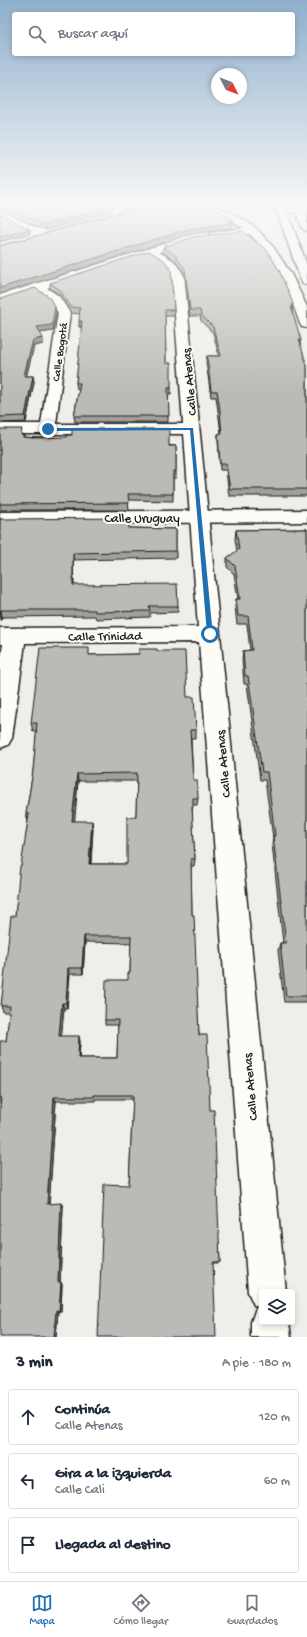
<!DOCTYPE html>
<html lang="es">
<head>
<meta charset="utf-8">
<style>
	body { margin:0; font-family:"Gochi Hand",sans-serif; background:#f2f2f3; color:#1f2937 }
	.controls { position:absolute; right:12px; bottom:12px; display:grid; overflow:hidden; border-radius:4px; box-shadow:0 2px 6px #0003 }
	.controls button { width:36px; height:36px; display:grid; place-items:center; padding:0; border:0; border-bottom:1px solid #e0e1e3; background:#fff; color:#1f2937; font:20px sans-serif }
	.compass { position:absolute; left:211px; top:68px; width:36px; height:36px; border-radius:50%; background:#fff; box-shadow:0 2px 6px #0003; rotate:132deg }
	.stop { position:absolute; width:12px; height:12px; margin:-9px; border:3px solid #1f6fb2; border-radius:50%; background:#fff }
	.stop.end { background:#1f6fb2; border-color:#fff; box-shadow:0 1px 4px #0008 }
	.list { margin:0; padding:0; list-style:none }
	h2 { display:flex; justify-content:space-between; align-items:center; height:52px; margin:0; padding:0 16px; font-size:17px }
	h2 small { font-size:13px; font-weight:400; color:#747a83 }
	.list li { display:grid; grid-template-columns:26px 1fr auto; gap:12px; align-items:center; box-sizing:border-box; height:56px; margin:0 8px 8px; padding:0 8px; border:1px solid #e0e1e3; border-radius:4px }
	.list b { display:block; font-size:15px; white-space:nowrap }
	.list p { margin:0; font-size:13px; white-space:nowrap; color:#747a83 }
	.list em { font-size:13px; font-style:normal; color:#747a83 }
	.icon { flex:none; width:22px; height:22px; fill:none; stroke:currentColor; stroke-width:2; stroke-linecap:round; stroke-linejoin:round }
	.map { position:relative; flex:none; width:307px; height:1337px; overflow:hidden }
	.search { position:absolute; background:#fff; box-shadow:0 2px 6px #0003; left:12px; right:12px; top:12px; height:44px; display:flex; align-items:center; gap:10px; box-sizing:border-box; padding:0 14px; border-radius:4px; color:#747a83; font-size:15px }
	.sheet { height:244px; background:#fff }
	nav { display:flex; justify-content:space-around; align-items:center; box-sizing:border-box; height:56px; border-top:1px solid #e0e1e3; background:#fff; font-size:11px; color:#747a83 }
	nav a { display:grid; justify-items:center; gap:2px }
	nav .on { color:#1f6fb2 }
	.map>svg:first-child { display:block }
</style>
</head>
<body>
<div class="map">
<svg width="307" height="1337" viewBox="0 0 307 1337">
	<rect width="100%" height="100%" fill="#f0eeea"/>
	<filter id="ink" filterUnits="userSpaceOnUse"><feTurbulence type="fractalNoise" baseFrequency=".025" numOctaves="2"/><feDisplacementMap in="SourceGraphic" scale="8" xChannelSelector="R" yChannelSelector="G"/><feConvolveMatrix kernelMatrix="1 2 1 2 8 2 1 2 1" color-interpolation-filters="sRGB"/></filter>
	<g filter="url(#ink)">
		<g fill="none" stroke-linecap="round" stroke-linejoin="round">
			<g stroke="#1c1c1c" stroke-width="3">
				<path id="service" d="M307,208v4h-25l-3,-2 3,-2z"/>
			</g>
			<g stroke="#1c1c1c" stroke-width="3">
				<g id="minor">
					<path d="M205,206h12l29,15 10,7 18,20 17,26 16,33v21l-5,-1 -2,-3c-11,-33 -25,-65 -50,-90l-36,4 -4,-1 -1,-2 1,-2 33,-5z"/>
					<path d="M0,210l48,23 1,2 -5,3 -4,-1 -40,-20z"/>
					<path d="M163,244l6,3 -2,2 -8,3 15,9 10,14 102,1017h-24v30h27l2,15h-40v-15l5,-14 2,-1 -4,-2 -6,-13 -49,-650 -174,1 -13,95 -4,7 -8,3v-84l3,-20h-3v-16l198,-1 -14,-193h-184v-10h41l17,-111 -8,-12 -14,-9 -36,11v-8zM148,255l18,10 6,10 11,149h-127l14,-111 -11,-17 -12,-8z"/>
				</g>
			</g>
			<g stroke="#1c1c1c" stroke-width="3">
				<g id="tertiary">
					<path d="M117,206h16l-1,2 -132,37v-6z"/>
					<path d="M307,510v12l-307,2v-12z"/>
				</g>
			</g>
			<g stroke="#1c1c1c" stroke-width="3">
				<g id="primary">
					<path d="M275,206h10l22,59v20l-4,-1 -2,-3z"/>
					<path d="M294,206h10l3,8v17l-5,-3z"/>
				</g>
			</g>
			<use href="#service" fill="#fdfcf7" fill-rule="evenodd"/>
			<use href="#minor" fill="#fdfcf7" fill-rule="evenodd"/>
			<use href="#tertiary" fill="#fdfcf7" fill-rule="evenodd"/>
			<use href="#primary" fill="#fdfcf7" fill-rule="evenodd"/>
		</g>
		<g fill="#a1a09d" stroke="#1c1c1c" fill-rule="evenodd">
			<path d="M0,206h114l-2,1 1,4 -68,19 -45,-20z"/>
			<path d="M163,247l130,57 -1,8 9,28 -1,4 7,22v130h-78l-3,-26h-6l-2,-30v-6h3l-2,-16 -3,-21h-5l-5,-35 1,-6h12l-6,-23 -12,-12 -1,-5h-10l-5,-42 -10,-14 -12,-8z"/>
			<path d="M50,283l124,27v6h-9l1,47 5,25v6h-3v28h-93l-1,-6 5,-27h-2l-1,-6 6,-56h-3l1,-13 -9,-1 -11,-18 -10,-7z"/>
			<path d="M0,299l56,14 -3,18 -13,2 3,11 -9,2 -8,30h7l1,6 -8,40 -26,1z"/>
			<path d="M0,429l23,6 1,2 152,9v32h-3v23l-45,-1 1,10h-129z"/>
			<path d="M0,519l129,9 47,1v29l-103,2 1,25 104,21v6l-28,1v4l-54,2 -1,-3 -93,1 -1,3h-1z"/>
			<path d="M307,529v473h-23l-6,-52 2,-7h3l-11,-99 1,-6 -8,-58h-5l-13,-96h-3l-2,-25 1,-8 7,-1 -3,-26h-10l-2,-17 1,-8h2l-4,-25 -7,-7v-9l10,-7 -2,-12 1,-9z"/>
			<path d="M157,651l30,46 9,33v8h-5l2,42 5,18 -1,7h-4l-1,9 3,45 -1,7h-3l1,49 7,120 11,75 10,152 -1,1h-6l-84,-78 4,-86h-38v2h-39l-7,103 14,2 -3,76 2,2 -1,27h-3l-2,26 -55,-235h-1v-60l6,-1 4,-29h-7l-2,-6 14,-90 13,-95 -2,-7 7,-43 4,-40h-4l-2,-8 59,-68 49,-1zM78,781h59l-1,35 -9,48h-36l2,-36 -19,-7zM85,942l46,1 -1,30 -2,7 -23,40v5h13l-1,33h-38l1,-17 -19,-5 3,-28h3l3,-34h13z"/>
		</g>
		<g fill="#83827f" stroke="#1c1c1c">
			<path d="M111,206h3l-2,1 1,4 -68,19 -1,-5z"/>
			<path d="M234,220v5h-2l-1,3 -43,7 -188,59v-6l188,-59z"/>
			<path d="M30,229v5l-30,8v-5z"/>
			<path d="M55,307l1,6 -3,18 -15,2 -1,-6z"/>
			<path d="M79,321h3l1,6h-4z"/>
			<path d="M43,338v6l-9,2 -9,36 -1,-6 9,-36z"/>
			<path d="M33,376l1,6 -8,40 -1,-6z"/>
			<path d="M73,553v7l1,32 -1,-7z"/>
			<path d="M1,610l1,7 -1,3 -1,-7z"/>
			<path d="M77,774l1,7 -4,47 -2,-7z"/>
			<path d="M92,821l1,7 -3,42 -1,-6z"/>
			<path d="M84,936l1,6 -2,32 -1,-6z"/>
			<path d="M68,968l2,6 -3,34 -1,-5z"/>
			<path d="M62,1003l2,5 -3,33 -2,-5z"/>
			<path d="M79,1036l1,5 -1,22 -1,-5z"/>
			<path d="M54,1097l2,4 -7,106 -2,-3z"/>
			<path d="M61,1203l2,3 -3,78 -2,-2z"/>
			<path d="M61,1282l1,2 -1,27h-2z"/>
			<path d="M56,1310l2,1 -2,26h-2z"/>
		</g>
		<g fill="#bbbab6" stroke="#1c1c1c" fill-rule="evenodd">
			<path d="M2,206h109l-67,19z"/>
			<path d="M144,206h65l25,14 -5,1 3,2 -44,6 -188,59v-42z"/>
			<path d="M0,214l30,15 -30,8z"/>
			<path d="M242,231l25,19 12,20 10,23 4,11h-1l1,3h-2l10,33h-2l8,26v123h-77l-4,-25h-6l-2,-30h4l-2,-23 -3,-20h-6l-4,-35h14l-8,-29 -12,-12 -1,-5h-10l-5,-41 -10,-14 -12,-8 31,-10z"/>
			<path d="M149,251l16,10 6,9 3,40h-9l1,53h5v25h-3l1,28h-95l6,-33h-4l6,-62h-3l1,-13 -9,-1 -11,-17 -10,-7z"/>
			<path d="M35,288l13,8 7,11 -3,18 -15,2 6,11 -10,2 -9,36h9l-8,40 -25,1v-118z"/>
			<path d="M0,429h22l-1,6h2v2l9,1 35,-1v-2h5v-6h97v17h7v25h-3v23h-45l1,9 -129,1z"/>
			<path d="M129,518v10l47,1v22l-103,2v32l104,-1 1,22h-29l1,5 -55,1v-2h-94l-1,3v-94z"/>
			<path d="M307,529v155h-1l1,3v309h-21l-6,-53h6l-13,-107h2l-8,-64h-5l-14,-96h-3l-2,-25 9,-1 -4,-34h-10l-2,-17h4l-5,-33 -8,-8 12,-9 -3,-19z"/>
			<path d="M40,648h49v7l50,-1v-5h18v2h28l2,46h7l2,33h-6l3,50h4l1,18h-5v8h-1l3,53h-4l1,56h2l5,120h8l3,75h4l6,152h-7l3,75h-118l6,-153 25,1 4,-90h-39v2h-40l-7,107 14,-1 -3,79h3l-2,29 -3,-1 -2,27h-54v-229l1,-11h-1v-56h6l4,-35h-9l10,-90h4l5,-50h1l8,-52h-3l7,-43 4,-48h-6zM137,773l-1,43 -9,1v47h-38l3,-43h-20l5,-47zM84,936h47l-1,37h-2v7h-22l-1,40h13l-1,38h-39l1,-22h-20l3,-33h4l2,-35h14z"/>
		</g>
	</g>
	<linearGradient id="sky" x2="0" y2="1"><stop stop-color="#8eafcc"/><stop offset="0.52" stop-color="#f8f7f6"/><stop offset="1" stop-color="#f8f7f6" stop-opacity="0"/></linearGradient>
	<rect width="307" height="393" fill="url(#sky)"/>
	<path fill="#1f6fb2" d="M47,428h146l20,208 -3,1 -3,-3 -17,-204 -142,1z"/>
	<g text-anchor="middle" stroke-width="4" stroke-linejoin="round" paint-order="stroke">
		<g font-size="11" fill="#1c1c1c" stroke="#fdfcf7">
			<text transform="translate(59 352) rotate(-82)" y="4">Calle Bogotá</text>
		</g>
		<g font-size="13" fill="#1c1c1c" stroke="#fdfcf7">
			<text transform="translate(188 382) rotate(-95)" y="5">Calle Atenas</text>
			<text x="142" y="522">Calle Uruguay</text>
			<text transform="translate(105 635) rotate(-1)" y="5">Calle Trinidad</text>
			<text transform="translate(222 764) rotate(-95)" y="5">Calle Atenas</text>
			<text transform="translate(249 1087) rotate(-95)" y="5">Calle Atenas</text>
		</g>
	</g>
</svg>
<div class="controls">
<button><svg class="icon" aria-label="layers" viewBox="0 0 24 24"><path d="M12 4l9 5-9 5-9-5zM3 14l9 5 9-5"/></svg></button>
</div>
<svg class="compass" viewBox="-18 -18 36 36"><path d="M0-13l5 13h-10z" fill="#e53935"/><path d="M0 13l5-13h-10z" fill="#747a83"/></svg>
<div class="stop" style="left:210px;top:634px"></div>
<div class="stop end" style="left:48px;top:429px"></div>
<div class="search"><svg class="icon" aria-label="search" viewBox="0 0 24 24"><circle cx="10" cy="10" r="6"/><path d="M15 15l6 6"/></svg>Buscar aquí</div>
</div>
<section class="sheet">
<h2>3 min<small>A pie · 180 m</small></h2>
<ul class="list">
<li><svg class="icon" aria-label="ahead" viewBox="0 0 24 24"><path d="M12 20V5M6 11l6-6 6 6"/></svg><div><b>Continúa</b><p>Calle Atenas</p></div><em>120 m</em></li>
<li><svg class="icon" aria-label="left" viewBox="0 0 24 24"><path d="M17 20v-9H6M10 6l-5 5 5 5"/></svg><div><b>Gira a la izquierda</b><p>Calle Cali</p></div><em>60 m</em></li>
<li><svg class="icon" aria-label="arrive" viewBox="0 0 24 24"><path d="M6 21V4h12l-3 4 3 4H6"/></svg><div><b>Llegada al destino</b></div></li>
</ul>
</section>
<nav>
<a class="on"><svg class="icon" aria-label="map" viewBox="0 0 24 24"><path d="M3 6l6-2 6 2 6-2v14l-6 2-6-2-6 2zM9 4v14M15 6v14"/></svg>Mapa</a>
<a><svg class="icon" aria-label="directions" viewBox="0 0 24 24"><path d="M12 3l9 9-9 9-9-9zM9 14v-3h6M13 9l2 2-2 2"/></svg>Cómo llegar</a>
<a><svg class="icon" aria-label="saved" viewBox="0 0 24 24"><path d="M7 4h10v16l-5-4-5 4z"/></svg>Guardados</a>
</nav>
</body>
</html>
